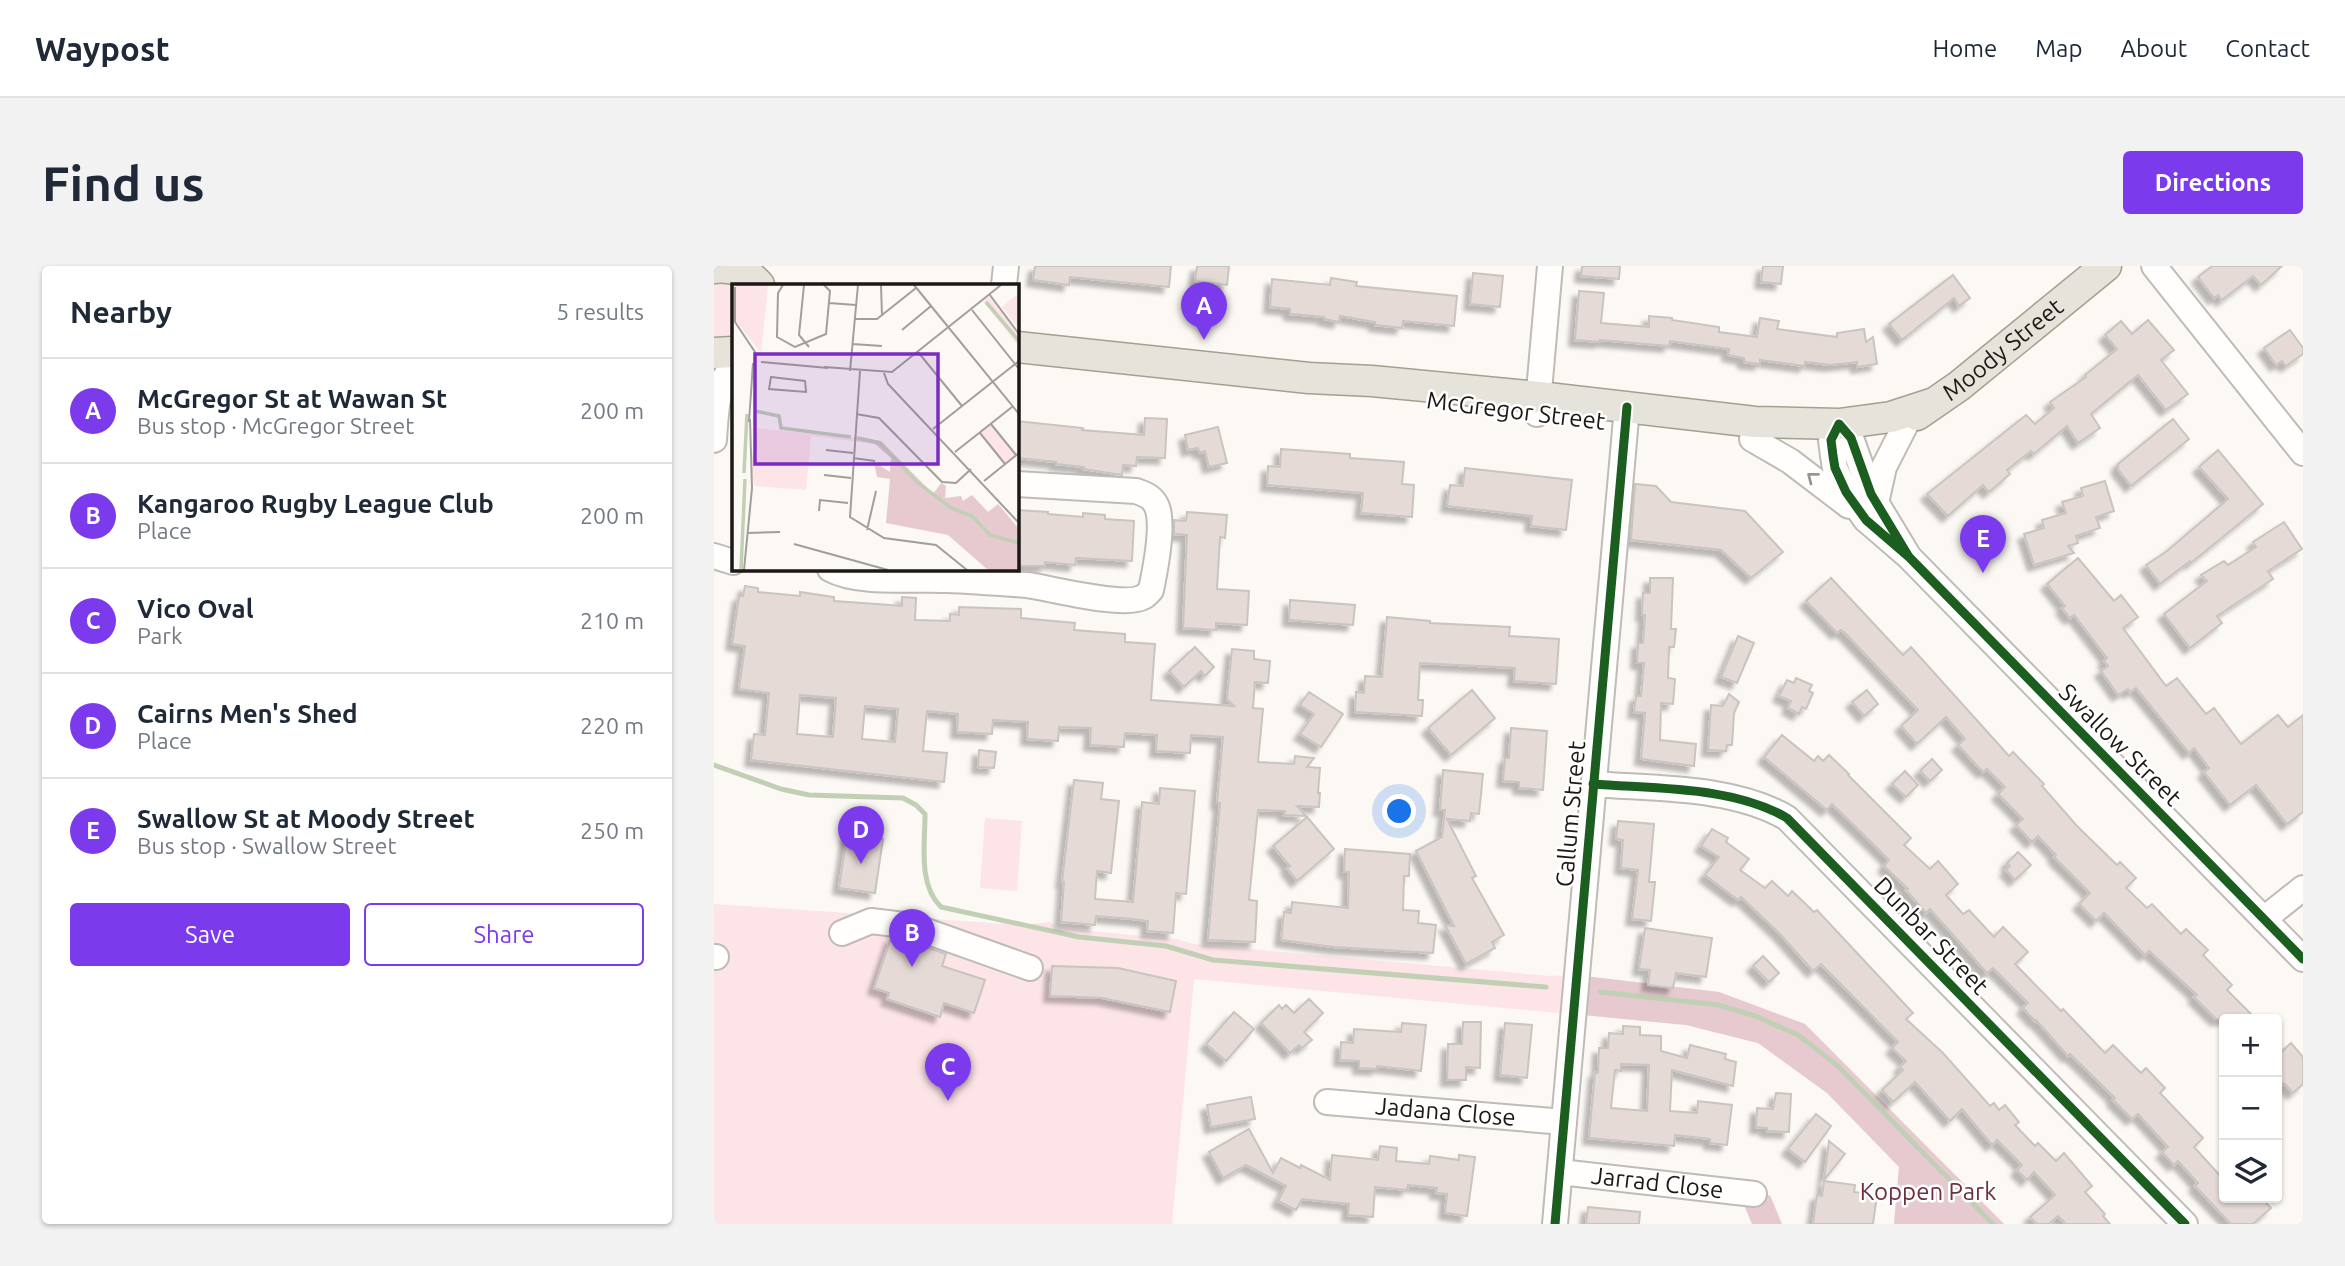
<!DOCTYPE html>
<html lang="en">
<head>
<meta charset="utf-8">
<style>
	body { margin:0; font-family:Ubuntu,sans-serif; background:#f2f2f3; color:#1f2937 }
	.controls { position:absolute; right:21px; bottom:21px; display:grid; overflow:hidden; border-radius:7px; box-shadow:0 2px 5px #0004 }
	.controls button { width:63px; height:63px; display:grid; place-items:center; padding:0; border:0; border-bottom:2px solid #e0e1e3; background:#fff; color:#1f2937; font:35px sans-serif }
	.you { position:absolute; left:686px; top:546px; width:24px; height:24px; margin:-18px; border:5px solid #fff; border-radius:50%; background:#1a73e8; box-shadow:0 0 0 10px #1a73e833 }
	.badge { display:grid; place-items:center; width:46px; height:46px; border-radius:50%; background:#7c3aed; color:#fff; font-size:23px; font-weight:700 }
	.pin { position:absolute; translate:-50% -58px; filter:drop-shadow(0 2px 4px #0008) }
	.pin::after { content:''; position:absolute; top:37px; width:24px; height:21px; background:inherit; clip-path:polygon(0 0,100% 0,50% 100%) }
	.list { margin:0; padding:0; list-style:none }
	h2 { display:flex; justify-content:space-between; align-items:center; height:91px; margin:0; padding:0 28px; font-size:30px }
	h2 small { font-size:23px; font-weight:400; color:#747a83 }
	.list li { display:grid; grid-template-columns:46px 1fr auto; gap:21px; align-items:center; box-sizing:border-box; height:105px; padding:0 28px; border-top:2px solid #e0e1e3 }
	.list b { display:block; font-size:26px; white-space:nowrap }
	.list p { margin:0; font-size:23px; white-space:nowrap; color:#747a83 }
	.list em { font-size:23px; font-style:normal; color:#747a83 }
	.actions { display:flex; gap:14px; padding:21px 28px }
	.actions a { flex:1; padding:16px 0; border:2px solid #7c3aed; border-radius:7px; text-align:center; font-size:24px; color:#7c3aed }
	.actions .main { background:#7c3aed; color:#fff }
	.icon { flex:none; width:38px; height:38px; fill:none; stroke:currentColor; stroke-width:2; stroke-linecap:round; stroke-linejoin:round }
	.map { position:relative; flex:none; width:1589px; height:958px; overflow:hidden; border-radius:7px }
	header { display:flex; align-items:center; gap:42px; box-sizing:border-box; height:98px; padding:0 35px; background:#fff; border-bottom:2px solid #e0e1e3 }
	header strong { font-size:33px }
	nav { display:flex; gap:38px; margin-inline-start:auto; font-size:24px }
	.intro { display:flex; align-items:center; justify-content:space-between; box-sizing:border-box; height:168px; padding:0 42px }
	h1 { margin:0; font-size:49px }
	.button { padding:18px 32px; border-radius:7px; background:#7c3aed; color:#fff; font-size:24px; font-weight:700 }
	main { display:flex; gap:42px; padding:0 42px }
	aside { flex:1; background:#fff; border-radius:7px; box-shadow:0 2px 5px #0004 }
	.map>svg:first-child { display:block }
</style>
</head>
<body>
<header>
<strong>Waypost</strong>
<nav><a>Home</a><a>Map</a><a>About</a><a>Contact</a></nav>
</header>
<div class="intro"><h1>Find us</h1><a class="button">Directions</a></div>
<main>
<aside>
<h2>Nearby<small>5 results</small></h2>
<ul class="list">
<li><span class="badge">A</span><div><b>McGregor St at Wawan St</b><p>Bus stop · McGregor Street</p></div><em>200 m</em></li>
<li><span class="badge">B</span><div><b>Kangaroo Rugby League Club</b><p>Place</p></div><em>200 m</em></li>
<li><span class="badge">C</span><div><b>Vico Oval</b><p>Park</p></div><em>210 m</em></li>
<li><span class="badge">D</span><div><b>Cairns Men's Shed</b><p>Place</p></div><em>220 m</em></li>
<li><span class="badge">E</span><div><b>Swallow St at Moody Street</b><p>Bus stop · Swallow Street</p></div><em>250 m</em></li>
</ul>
<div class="actions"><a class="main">Save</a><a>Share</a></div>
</aside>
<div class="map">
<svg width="1589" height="958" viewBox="0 0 1589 958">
	<defs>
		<filter id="shadow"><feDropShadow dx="-6" dy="6" stdDeviation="2" flood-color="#0004"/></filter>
	</defs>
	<rect width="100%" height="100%" fill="#fcf8f4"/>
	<g fill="#fde4e7">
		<path d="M0,9l34,10h-15v57h-19z"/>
		<path d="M271,552l37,3 -5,70 -37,-3z"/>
		<path d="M0,638l309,21 27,-3 7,6 120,11 16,5 357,32 26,-1 143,17 86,32 199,200h-110l5,-57 -72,-74 -69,-50 -72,-18 -492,-46 -22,245h-458z"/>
	</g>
	<g fill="#e6cacf">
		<path d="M862,709l143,17 86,32 199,200h-110l5,-57 -72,-74 -69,-50 -72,-18 -113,-11z"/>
		<path d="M1056,929l12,29h-30l-8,-19z"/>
	</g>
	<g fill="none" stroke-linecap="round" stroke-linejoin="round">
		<g stroke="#c1d0b5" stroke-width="5">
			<path d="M0,499l67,24 28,6 94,3 13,7 9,9c0,31 -7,71 16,93l138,30 87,9 47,14 333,27"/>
			<path d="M886,726l119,13 39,12 40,18 39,30 156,159"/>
		</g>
	</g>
	<g fill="#e5dad6" stroke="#c8c4c1" stroke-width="2" fill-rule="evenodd" filter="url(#shadow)">
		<path d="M321,0h136l-2,21 -99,-10 -1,8 -36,-5z"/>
		<path d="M483,0h32l-2,19 -32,-4z"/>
		<path d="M868,0h38l-1,13 -38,-3z"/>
		<path d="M1049,0h20l-2,18 -20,-2z"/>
		<path d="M1498,0h70l-21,19 -8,-9 -31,24 -4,-5 -4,3 -16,-21z"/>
		<path d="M759,7l30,3 -3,31 -30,-3z"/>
		<path d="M1239,9l17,23 -11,8 -5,-8 -52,42 -13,-16z"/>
		<path d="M617,12l26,4 -1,4 101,10 -3,30 -51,-5 -1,7 -27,-3v-3l-35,-6 -1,6 -15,-3v-2l-34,-3v-5l-20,-2 2,-28 58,6z"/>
		<path d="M865,25l25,2 -3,30 48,4v-11l23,2v2l47,7v5l38,5 3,-19 19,3 -2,8 60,8v-4l27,-4 2,13 7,-5 4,27 -20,3v-5l-27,3 -25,-3v4l-45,-6v4l-16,-2v-4l-16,-3 1,-6 -59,-8 -1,5 -69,-6v2l-25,-2z"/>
		<path d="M1434,54l26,30 -13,10 27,34 -22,16 -28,-35 -47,39 9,14 -22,15 -11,-17 -33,28 -3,-3 -24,19 3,4 -21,18 -6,-7 -35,31 -21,-22 99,-79 9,9 19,-16 -4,-6 36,-25 -1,-2 32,-26 -12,-14 16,-14 11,13z"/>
		<path d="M1576,64l13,18v6l-17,12 -4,-5 -6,4 -12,-17z"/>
		<path d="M431,152l22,1 -2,39 -28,-1 -1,9 -13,-1 -1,10 -39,-6 1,-2 -28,-3v-2l-39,-4v-37l66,7 -1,2 62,5z"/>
		<path d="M1459,153l16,20 -58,47 -13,-17v-5z"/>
		<path d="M504,161l9,36 -18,4 -4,-16 -5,2 -2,-5 -10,2 -3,-15z"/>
		<path d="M567,183l69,5v4l54,4 -2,22 12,1 -2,32 -51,-4 2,-20 -96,-8 1,-19 12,1z"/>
		<path d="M1504,184l45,54 -72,59 -1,-2 -30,23 -14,-19 21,-14 61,-52 -29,-32z"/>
		<path d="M751,202l107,12 -6,50 -35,-4 1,-10 -85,-10 3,-21 13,1z"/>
		<path d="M1391,215l9,30 -18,6 4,11 -24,8 2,7 -10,3 6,7 -40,12 -10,-31 20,-6 -2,-8 24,-7 -4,-11 21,-6 -2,-8z"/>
		<path d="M921,218l21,2 15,16 74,9 38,41 -32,26 -30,-28 -90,-10z"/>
		<path d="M303,244l31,2v2l35,3v-4l22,2v4l29,2 -2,40 -56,-3 -1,7 -30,-3v4h-28z"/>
		<path d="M473,246l40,3 -2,23 -5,-1 -3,52 32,2 -2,34 -31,-2v7l-33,-2 4,-93 -13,-1v-14l12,1z"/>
		<path d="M1570,256l18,27 -34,22 5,8 -56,37 5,7 -32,25 -26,-34 43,-33 -6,-6 23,-14 4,4 28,-18 -3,-5z"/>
		<path d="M1364,292l36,43 7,-6 17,22 -15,11 43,58 11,-8 29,36 8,-6 27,36 37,-29 10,12 15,-12v97l-16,12 -31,-39 -26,20 -26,-33 5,-4 -15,-20 -5,5 -53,-65 -6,4 -2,-3 -10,6 -17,-24 7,-5 -4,-5 3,-3 -33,-43 -4,3 -8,-10 3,-2 -18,-22z"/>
		<path d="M936,312h23l-2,51h5l-2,18h-5l-1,31 7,1 -2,25 -12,-1 -1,37 36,4 -2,22 -53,-7 4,-46 -11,-1 2,-16h5l3,-33h-7l1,-20h5l2,-28h-3l1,-22h7z"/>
		<path d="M1117,312l72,77 8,-8 98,109 4,-4 31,32 -2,2 35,40 40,39 3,-3 16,16 -10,10 21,20 5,-4 29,30 5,-5 22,21 -5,5 29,30 -5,5 29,29h-40l-22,-22 3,-2 -48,-44 -4,4 -41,-42 -8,8 -17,-17 11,-11 -36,-36 2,-2 -18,-19 -6,6 -16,-17 7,-6 -25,-25 7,-7 -18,-18 -4,3 -25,-27 7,-6 -19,-22 -29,27 -16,-18 17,-16 -73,-77 -4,-3 -4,3 -31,-32z"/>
		<path d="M31,320l13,2v4l42,4v-4l34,5v4l43,3 25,2v-9l14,1 -1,22 35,1v-7l9,1v-8l62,2v9l54,5 -1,7 51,4v8l30,2 -4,56 83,6 -7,-7 5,-50 22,2v8l16,2 -2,22 -13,-1 -2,26 10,1 -5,53 36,2 1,-8 19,2 -7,9 13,1 -2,25h2l-1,14 -22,-1 9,10 -22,-1 1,-4 -27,-1 -9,90 8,1 -2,41 -47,-2 12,-137h-3l6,-66 -32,-2 -1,18 -34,-2 1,-16 -32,-2 -1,14 -34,-2 1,-17 -32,-1 -1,14 -31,-2 1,-17 -35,-2 -1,14 -35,-2 1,-18 -31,-3 -4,40 24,2 -3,29 -193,-22 3,-26 11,1 4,-42 -30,-4 6,-43 -13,-2 7,-48h4zM86,429l36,3 -3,39 -36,-3zM151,440l33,3 -3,33 -33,-3z"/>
		<path d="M576,334l65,5 -2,20 -64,-5z"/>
		<path d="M673,351l43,4v2l80,4 -1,9 50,3 -3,45 -42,-3 1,-13 -95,-5 -2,37h5l-1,16 -67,-4 1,-20 8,1 1,-17 17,1z"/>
		<path d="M1024,370l16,7 -17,40 -16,-6z"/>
		<path d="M481,381l19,20 -9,9 -4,-5 -17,16 -15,-16z"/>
		<path d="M1082,412l16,7 -3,6 4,2 -7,16 -4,-2 -3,7 -11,-6 3,-7 -12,-5 8,-16 7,3z"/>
		<path d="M758,424l23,28 -44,37 -23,-27z"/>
		<path d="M1153,424l11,14 -14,12 -12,-14z"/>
		<path d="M595,426l34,22 -22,33 -21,-13 14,-20 -14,-9z"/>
		<path d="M1015,428l10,8 -5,11 -2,32h-5l-1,6 -18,-1 3,-45 12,1z"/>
		<path d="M797,462l36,3 -4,59 -24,-2v-6l-16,-1 2,-23h4z"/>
		<path d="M1068,469l32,26 4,-5 5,5 6,-6 20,19 -1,1 63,63 -7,7 26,24 8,-8 20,23 -12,11 17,19 6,-4 25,27 9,-10 25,25 -13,12 46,47 2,-2 42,44 8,-8 28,28 5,-5 19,20 -5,5 43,45 -9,9 30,33v18h37l10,10 -18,16h-22l-36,-38 3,-3 -20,-22 -4,4 -12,-13 6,-5 -30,-33 -6,5 -19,-19 2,-2 -45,-44 -2,2 -32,-36 -1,1 -12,-13 5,-5 -35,-35 -6,5 -57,-64 -4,4 -20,-23 2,-1 -24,-23 5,-6 -15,-15 -42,-41 -5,6 -63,-53z"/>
		<path d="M265,484l17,2 -2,16 -16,-1z"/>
		<path d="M1218,493l10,11 -12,11 -10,-10z"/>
		<path d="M729,504l40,4 -4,40 -8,-1 -1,8 -23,-2 29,57 -4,2 32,57 -12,7 3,6 -29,16 -21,-39 9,1 -38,-75 26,-14 3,-27h-5z"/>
		<path d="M1191,505l13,14 -12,12 -14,-13z"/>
		<path d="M360,514l29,3 -2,16 18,2 -8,72 -14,-2 -2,28 38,3 9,-100 17,2 1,-16 35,3 -9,103 -10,-1 -3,40 -26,-2 1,-10 -16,-2 -36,-3 -1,9 -34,-3 3,-40h-2z"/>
		<path d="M593,551l27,32 -37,32 -10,-13 3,-2 -17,-20z"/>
		<path d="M904,555l36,3 -5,58h6l-4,39 -19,-2 6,-49 -17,-2 2,-28 -7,-1z"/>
		<path d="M998,563l16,9 -2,4 23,17 -9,11 25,18 7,-7 16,15 4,-5 22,21 3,-2 96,103 -7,6 37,34 47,53 4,-3 5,7 6,-5 14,17 -4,3 20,21 3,-3 18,18 8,-8 28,33 -7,6 20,22 -2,2 7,8h-44l-8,-8 -9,8h-12l-7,-7 25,-22 -21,-23 -7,8 -10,-10 5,-5 -25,-25 -5,5 -30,-36 -12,12 -35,-39 -22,20 -11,-12 21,-20 -3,-3 6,-6 -14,-13 6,-6 -77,-78 -8,7 -33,-37 -39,-37 -3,3 -33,-25 14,-18 -18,-11z"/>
		<path d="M133,568l36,5 -8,54 -36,-5z"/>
		<path d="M631,583l65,5 -1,22h-5l-1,34 16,1 -1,12 18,2 -3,28 -100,-6 -52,-7 3,-28 7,1 1,-11 56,6 1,-36h-5z"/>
		<path d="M1304,586l13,13 -16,15 -9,-10 4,-4 -3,-3z"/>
		<path d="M931,662l67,10 -6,39 -30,-4 -3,15 -25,-3 2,-15 -11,-1z"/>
		<path d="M177,672l18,3 37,13 -4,12 43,14 -11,33 -30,-10 -4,14 -53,-18 2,-6 -15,-5z"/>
		<path d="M1049,690l16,17 -10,9 -16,-16z"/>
		<path d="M338,700l66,2 58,13 -6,31 -68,-14 -52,-2z"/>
		<path d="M595,733l14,14 -19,19 8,8 -10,8 -3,-3 -9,8 -29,-30 18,-18 3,4 4,-4 8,8z"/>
		<path d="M520,746l20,17 -28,32 -20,-17z"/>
		<path d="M749,756h18l-1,46 -14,-1v13h-19l1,-36h14z"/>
		<path d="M688,757l24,2 -5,46 -44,-5v3l-18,-1v-7l-19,-1 1,-18 12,1 1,-14 47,3z"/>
		<path d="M791,757l27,2 -5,53 -27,-3z"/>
		<path d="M909,760l17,1v8l21,1v15l26,7 3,-13 36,9 -1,5 11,3 -3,24 -61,-16 -2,41 27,2 1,-12 34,4 -5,40 -17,-2v-4l-35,-4 -1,11 -85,-8 6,-66 3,1 1,-25h9l1,-15 14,1zM907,798l28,1 -2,46 -36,-3 4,-38 6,1z"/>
		<path d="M1577,777l12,14v27l-10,9 -9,-10 -7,7v-34z"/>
		<path d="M1062,827l15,1 -2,38 -22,-1v-3l-11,-1 1,-19 16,1z"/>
		<path d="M537,831l4,22 -44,8 -4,-22z"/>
		<path d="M1102,848l15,12 -26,36 -17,-13z"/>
		<path d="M535,863l24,44 8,-15 19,10 1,-3 29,15 2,-25 46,5 2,-14 17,2 -1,13 33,3 1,-8 29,4v-5l16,2 -8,59 -22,-3 2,-19 -11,-1 1,-5 -29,-3 -1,5 -32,-3 -2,30 -25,-2 1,-11 -47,-5 -6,11 -18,-9 8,-15 -40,-21 -23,13 -14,-26z"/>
		<path d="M1115,875l16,13 -21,26z"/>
		<path d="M1110,915l31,4 -1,7 23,3 -4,29h-60l4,-29 5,1z"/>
		<path d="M874,941l52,5 -1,12h-53z"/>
	</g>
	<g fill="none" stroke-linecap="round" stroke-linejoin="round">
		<g stroke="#bfbcb8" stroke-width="28">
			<g id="minor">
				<path d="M1440,0l149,187"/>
				<path d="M290,19l2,-19"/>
				<path d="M823,148l13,-148"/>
				<path d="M1038,173l38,22 59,45"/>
				<path d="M0,174c2,-27 2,-54 19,-76"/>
				<path d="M1162,237l8,-36 23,-45"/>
				<path d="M0,290l19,6"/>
				<path d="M1195,291l-38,-63 -20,-56 -12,-14 -8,16 2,16 2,12 11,24 20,28 43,37 394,402"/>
				<path d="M116,303c29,16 84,9 117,11 26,1 53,3 80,5 23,3 97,23 116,12 3,-1 5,-4 8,-7 4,-19 13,-65 6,-83 -4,-10 -12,-13 -21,-16l-119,-7"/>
				<path d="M879,518c62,5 140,2 194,34l398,406"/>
				<path d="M1550,653l39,-31"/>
				<path d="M128,667l29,-12 41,5 118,42"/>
				<path d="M0,691h2"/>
				<path id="s1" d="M613,836l237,20"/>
				<path id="s2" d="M846,906l194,22"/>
				<path d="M841,958l72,-817"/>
			</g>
		</g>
		<g stroke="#a4a08f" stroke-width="33">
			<g id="major">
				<path d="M0,2c18,-2 33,3 45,17"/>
				<path d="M303,81l292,31 63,3 167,16 216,25 84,2 52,-7 40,-13"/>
				<path d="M0,87l19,-1"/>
				<path id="s3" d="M1203,149l42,-29 147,-120"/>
			</g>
		</g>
		<use href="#minor" stroke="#fffefd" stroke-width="24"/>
		<use href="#major" stroke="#e5e3da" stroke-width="30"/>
		<g stroke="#fff" stroke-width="13">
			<g id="cycleway">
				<path d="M1195,291l-38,-63 -20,-56 -12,-14 -8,16 2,16 2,12 11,24 20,28 43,37 394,402"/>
				<path d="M879,518c62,5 140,2 194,34l398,406"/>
				<path d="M841,958l72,-817"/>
			</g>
		</g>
		<use href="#cycleway" stroke="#1b5e20" stroke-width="9"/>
	</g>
	<defs><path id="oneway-chevron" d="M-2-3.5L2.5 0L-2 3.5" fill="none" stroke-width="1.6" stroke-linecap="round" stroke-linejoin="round" transform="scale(1.75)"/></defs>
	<use stroke="#989695" href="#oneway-chevron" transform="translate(1098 211) rotate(-142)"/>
	<g text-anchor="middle" stroke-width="5" stroke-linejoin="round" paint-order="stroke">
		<g font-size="24" fill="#1b1815" stroke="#fff">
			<text dy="8" stroke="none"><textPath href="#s3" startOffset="108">Moody Street</textPath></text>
			<text transform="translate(802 145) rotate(7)" y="8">McGregor Street</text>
			<text transform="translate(1406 479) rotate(45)" y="8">Swallow Street</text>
			<text transform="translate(857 548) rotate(-85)" y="8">Callum Street</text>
			<text transform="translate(1217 670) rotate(46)" y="8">Dunbar Street</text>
			<text dy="8" stroke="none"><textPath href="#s1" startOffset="119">Jadana Close</textPath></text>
			<text dy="8" stroke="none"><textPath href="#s2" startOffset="98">Jarrad Close</textPath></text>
		</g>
		<g font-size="24" fill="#6c3042" stroke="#fff">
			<text x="1214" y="934">Koppen Park</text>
		</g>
	</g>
	<g transform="translate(18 18)">
		<rect width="287" height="287" fill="#fcf8f4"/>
		<path d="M4,1h32l-7,68 -25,-32zM287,9v36l-17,-22zM258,11l29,39v13l-36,-46zM259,140l25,31 -11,9 -25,-31zM23,144l126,13 52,52 13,-7 -5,16 -48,-24 -16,-1 -3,-15 16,10 1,-14 -16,-14 -64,-8 -5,54 -51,-4 -4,-16z" fill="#fde4e7"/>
		<path d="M122,152l27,5 52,53 8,-11 5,3 -1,12 16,-2 2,5 9,-6 16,17 10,-8 21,25v41h-31l-40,-35 -62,-12 4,-44 -13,-2 -3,-15 16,10 1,-14 -16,-14 -21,-4z" fill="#e6cacf"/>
		<path fill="none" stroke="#c1d0b5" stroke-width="3.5" d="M254,18l33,39M23,127l24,5 2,12 70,9M126,154l22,5 38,40 33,25 21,8 18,19 29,8M12,189l3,-59M9,286l4,-91"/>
		<path fill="none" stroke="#a29e9b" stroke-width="2" d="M51,1l-5,8 -1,44 18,10 31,-13 4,-43 -6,-6M72,1l-5,50 10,12M149,1l1,31M182,1l105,129M3,3v35l22,33M258,11l29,39M97,19l27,2M240,26l47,59M123,35h22l39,-31M170,46l29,-24M120,60l30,2M186,68l44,54M29,78l67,6M92,83l68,5 109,-87M118,87l8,-86M128,87l-10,146 34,21 52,7 31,25M152,89l4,11 131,139M39,93l34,4 1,11 -37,-3zM124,130l23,4 63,64 14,1 15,-14M17,138l4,-59M259,140l25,31M201,145l86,-68M248,149l25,31M94,166l27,3M223,168l57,-45M121,174l22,3M92,191l27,3M252,197l35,-28M87,227l1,-11 28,3M135,246l9,-39M15,249l33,-1M62,260l94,26M12,286l8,-82 -2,-69"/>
		<path fill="#7b2cbf" fill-opacity="0.15" stroke="#7b2cbf" stroke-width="3.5" d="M23,70h183v110h-183z"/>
		<rect width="287" height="287" fill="none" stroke="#1b1815" stroke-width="3.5"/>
	</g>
</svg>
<div class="controls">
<button>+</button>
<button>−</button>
<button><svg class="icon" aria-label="layers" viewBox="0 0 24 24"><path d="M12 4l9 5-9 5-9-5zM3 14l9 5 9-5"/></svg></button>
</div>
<div class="you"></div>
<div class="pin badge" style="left:490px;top:74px">A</div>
<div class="pin badge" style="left:198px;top:701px">B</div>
<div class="pin badge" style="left:234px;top:835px">C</div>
<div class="pin badge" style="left:147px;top:598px">D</div>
<div class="pin badge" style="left:1269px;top:307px">E</div>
</div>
</main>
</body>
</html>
